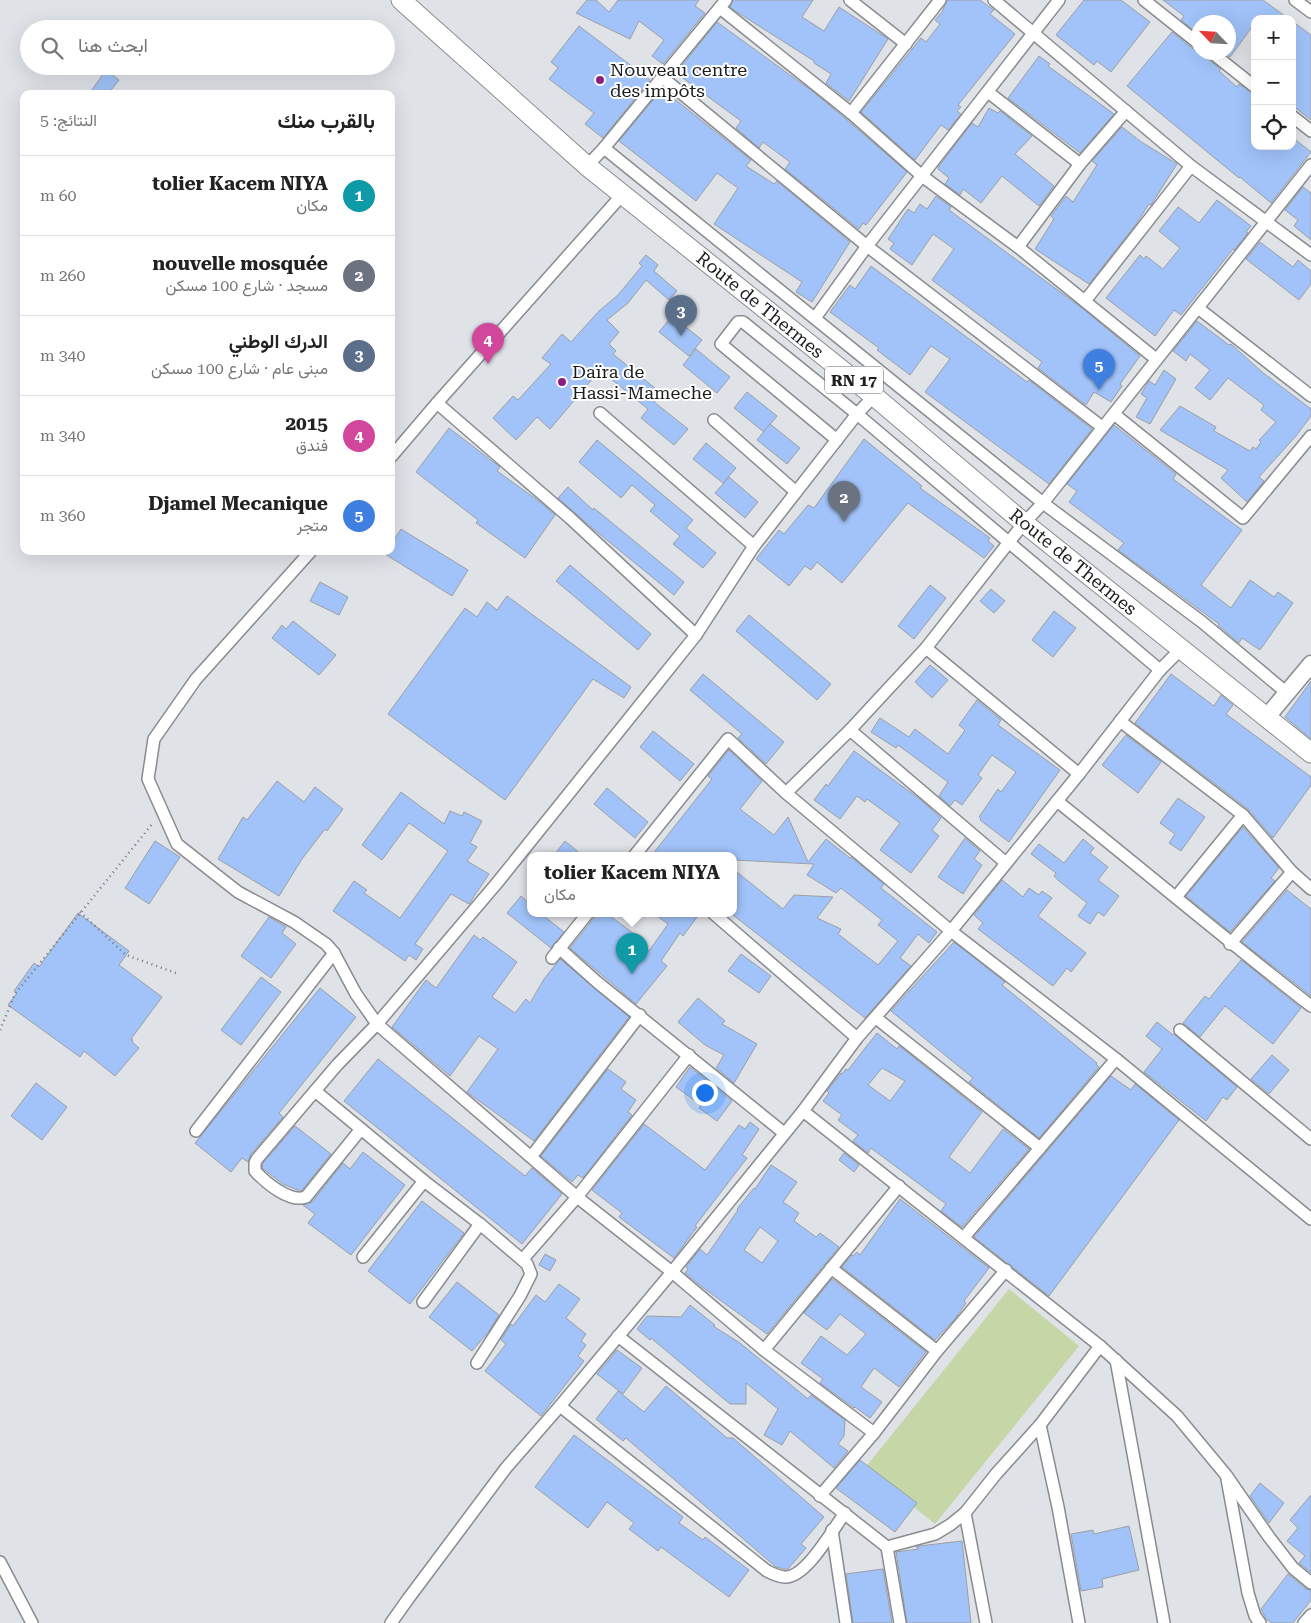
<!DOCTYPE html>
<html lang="ar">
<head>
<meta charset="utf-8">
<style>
	body { margin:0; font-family:"Roboto Serif",Vazirmatn,serif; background:#f6f6f6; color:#222; direction:rtl }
	.controls { position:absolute; right:15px; top:15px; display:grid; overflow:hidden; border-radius:10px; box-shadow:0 5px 20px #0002 }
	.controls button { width:45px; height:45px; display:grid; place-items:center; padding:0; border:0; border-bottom:1px solid #e0e0e0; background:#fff; color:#222; font:25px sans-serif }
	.compass { position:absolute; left:1191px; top:15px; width:45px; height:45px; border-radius:50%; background:#fff; box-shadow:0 5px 20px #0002; rotate:295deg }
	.you { position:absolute; left:704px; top:1092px; width:18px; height:18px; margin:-12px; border:4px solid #fff; border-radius:50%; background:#1a73e8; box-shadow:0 0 0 8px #1a73e833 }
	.badge { display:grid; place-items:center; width:32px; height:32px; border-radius:50%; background:#111827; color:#fff; font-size:16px; font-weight:700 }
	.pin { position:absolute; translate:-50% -41px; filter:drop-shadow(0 1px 2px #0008) }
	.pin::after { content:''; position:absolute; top:26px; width:18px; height:15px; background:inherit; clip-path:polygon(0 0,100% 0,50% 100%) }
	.popup { position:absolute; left:527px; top:852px; width:210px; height:65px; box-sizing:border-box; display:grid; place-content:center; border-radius:10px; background:#fff; filter:drop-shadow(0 1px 4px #0005); font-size:16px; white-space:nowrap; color:#767676 }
	.popup b { font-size:19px; color:#222 }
	.popup::after { content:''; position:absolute; left:50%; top:100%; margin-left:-10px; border:10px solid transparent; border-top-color:#fff }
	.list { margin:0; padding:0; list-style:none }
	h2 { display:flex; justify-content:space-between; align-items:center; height:65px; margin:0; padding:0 20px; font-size:21px }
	h2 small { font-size:16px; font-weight:400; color:#767676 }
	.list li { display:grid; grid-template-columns:32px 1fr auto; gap:15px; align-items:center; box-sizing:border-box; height:80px; padding:0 20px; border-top:1px solid #e0e0e0 }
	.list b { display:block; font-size:19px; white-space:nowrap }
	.list p { margin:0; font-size:16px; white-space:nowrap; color:#767676 }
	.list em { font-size:16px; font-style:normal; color:#767676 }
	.icon { flex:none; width:28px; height:28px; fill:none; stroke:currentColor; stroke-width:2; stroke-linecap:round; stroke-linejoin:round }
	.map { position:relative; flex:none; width:1311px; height:1623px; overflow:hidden; direction:ltr }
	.search { position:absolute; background:#fff; box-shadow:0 5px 20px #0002; left:20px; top:20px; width:375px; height:55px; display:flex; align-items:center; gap:12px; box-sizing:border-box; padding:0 18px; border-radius:28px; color:#767676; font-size:19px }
	.panel { position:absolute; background:#fff; box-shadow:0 5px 20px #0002; left:20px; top:90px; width:375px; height:465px; border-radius:10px; direction:rtl }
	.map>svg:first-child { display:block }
</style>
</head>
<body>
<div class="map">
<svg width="1311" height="1623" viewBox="0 0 1311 1623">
	<rect width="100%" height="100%" fill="#dfe2e7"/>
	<path fill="#c5d7a7" d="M1009,1289l70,57 -144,178 -70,-56z"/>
	<g fill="#a1c3f9" stroke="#9c9fa4" fill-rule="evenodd">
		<path d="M587,0h9l13,12 9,-12h81l-4,6 10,7 -42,51 -11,-8 12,-16 -25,-19 -9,18 -54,-26z"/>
		<path d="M733,0h80l-11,17 22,14 15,-24 49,32 -39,62 -23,-18 5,-9 -17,-11v-2l-77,-49 -7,-5z"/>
		<path d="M947,0h33l14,10 -4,4 25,20 -57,71 3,2 -4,4 4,3 -13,16 -7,-5 -26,35 -54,-48 60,-74 5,4 14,-18 -5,-4 7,-8z"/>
		<path d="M1084,0h37l29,22 -39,50 -14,-11 -3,4 -38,-30z"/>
		<path d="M1163,0h100l26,19h-34v4l-25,34 -6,-5h4v-30h-30v12l-17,-14 3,-4z"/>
		<path d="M1292,21l19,14v85l-19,-15z"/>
		<path d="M717,22l95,69 34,28 61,53 -41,53 -3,-2 -4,6 -74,-60 5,-7 -27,-20 -4,6 -23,-20 5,-7 -65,-48z"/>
		<path d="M579,26l71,54 -47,58 -18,-14 9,-11 -45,-34 9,-11 -7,-6z"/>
		<path d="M1172,32l21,17 5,1v2h6l2,6 15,11 -2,2 18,16 2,-3 16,10v52h37v-9l19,15 -40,51 -31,-26 -1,1 -112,-92z"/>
		<path d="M1039,56l11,8 -2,2 66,48 -34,39 -72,-55z"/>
		<path d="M106,70l13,10 -11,14h-19z"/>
		<path d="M662,89l89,71 -5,6 28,18 3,-3 73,61 -38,60 -16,-10 6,-10 -88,-58 24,-36 -21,-15 -21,28 -77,-60z"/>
		<path d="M989,108l9,5 2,-2 32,25 -17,18 39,32 -15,20 -37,-30 -21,27 -18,-14 -3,6 -15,-11 4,-6 -11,-9 1,-3 33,-43 6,4z"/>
		<path d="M1122,127l18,14 37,23 -26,41 -2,-1 -13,20 -47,60 -54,-35 19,-30 -3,-3 15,-20 7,6 24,-37 -5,-4z"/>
		<path d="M1303,187l8,6v47l-17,-14 4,-6 -13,-10z"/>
		<path d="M936,196l15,11 -2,3 133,98 58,48 -20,28 2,2 -11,16 -17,-10 -8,13 -48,-37 4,-6 -110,-82 22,-31 -21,-15 -21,31 -22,-16 4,-6 -6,-4 20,-30 6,4 6,-9 7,5z"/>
		<path d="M1217,200l34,26 -5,6 2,1 -14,17 -1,-1 -52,66 -7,-5 -19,26 -49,-38 34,-43 4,4 2,-3 17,13 17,-21 -21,-17 19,-24 21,16z"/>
		<path d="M1260,242l33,25 5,-7 13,11v13l-12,16 -53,-41z"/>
		<path d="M646,255l12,10 -4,6 23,20 -8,9 -23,-20 -18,23 -21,17 12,12 -10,12 7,7 -3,3 48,39 -7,9 34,27 -14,16 -33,-27 7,-9 -48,-39 -50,59 -13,-12 -21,23 -23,-22 20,-22 5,4 33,-36 -9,-6 20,-24 9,8 28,-31 19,-16 24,-29 -3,-3z"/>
		<path d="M871,266l156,116 2,-2 63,49 -43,55 -124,-92 25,-33 -19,-13 -21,29 -33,-25 2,-2 -49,-36 20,-27 5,4z"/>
		<path d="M672,316l30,24 -13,16 -30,-24z"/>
		<path d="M1197,321l32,24 2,-1 31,28 49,37v7l-15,20 -37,41 5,4 -17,21 -26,-24 7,-8 -68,-40 20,-24 36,21 -2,4 36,20 3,-4 3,2 5,-7 -2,-2 17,-18 -15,-12 3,-5 -36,-27 -18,22 -15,-12 15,-18 -20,-16 -4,7 -13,-10z"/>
		<path d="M696,349l34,28 -13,16 -34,-28z"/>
		<path d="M1164,370l12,9 -26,45 -14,-7 11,-19 -6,-4 8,-13 6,4z"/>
		<path d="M747,392l30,24 -13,16 -30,-24z"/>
		<path d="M770,424l30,24 -13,16 -30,-24z"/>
		<path d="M1114,425l62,49 -3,5 69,51 -41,55 30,23 19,-28 24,17 4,-5 15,11 -33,47 -18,-12 -3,5 -21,-18 1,-1 -101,-74 6,-7 -55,-41 8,-11 -10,-7z"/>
		<path d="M449,428l51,39 -3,4 43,31 15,13 -30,43 -49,-35 2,-3 -62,-48z"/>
		<path d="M864,439l58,47 -2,2 70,50 -2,3 6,5 -10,12 -76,-55 -66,80 -25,-21 -6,8 -6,-4 -16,20 -33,-27 23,-29 5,4 24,-29 6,3z"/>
		<path d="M597,440l96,80 -7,8 30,25 -13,15 -30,-24 7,-8 -30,-25 5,-6 -23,-20 -11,13 -42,-36z"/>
		<path d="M706,443l30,25 -13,15 -30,-24z"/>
		<path d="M729,477l29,25 -13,16 -30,-25z"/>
		<path d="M568,487l25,23 1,-2 90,74 -10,13 -83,-68 -33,-29z"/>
		<path d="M401,529l67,41 -16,26 -67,-42 2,-3h4v-7z"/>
		<path d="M570,565l81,69 -13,16 -82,-69z"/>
		<path d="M320,582l28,15 -9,18 -29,-14z"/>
		<path d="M930,585l16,13 -32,41 -16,-13z"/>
		<path d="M991,589l14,12 -11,12 -14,-12z"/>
		<path d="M507,596l124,91 -7,11 -31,-19 -88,121 -117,-86 77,-106 12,9 10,-15 10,8z"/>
		<path d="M1054,611l22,17 -23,29 -21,-17z"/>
		<path d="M749,615l82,69 -14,16 -81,-69z"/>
		<path d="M293,621l43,34 -17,20 -47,-37 10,-13 4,4z"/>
		<path d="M930,665l18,15 -16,18 -17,-16z"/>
		<path d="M703,674l81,68 -18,22 -28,-26 4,-4 -52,-44z"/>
		<path d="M1171,674l43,32 7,-11 12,10 -7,9 85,63v8l-38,53 -25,-29 -113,-86z"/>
		<path d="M1311,681v58l-26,-22z"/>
		<path d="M977,700l24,20 -3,5 62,45 -51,72 -29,-22 1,-1 -2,-2 19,-28 3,3 15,-20 -24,-17 -14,20 4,3 -20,27 -7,-5 -5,6 -11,-10 9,-14 -50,-37 -2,3 -25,-16 9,-14 29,19 6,-8 33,25 17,-24 -6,-5z"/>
		<path d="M653,731l41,33 -14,17 -40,-34z"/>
		<path d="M1126,735l35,27 -23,31 -36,-28z"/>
		<path d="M729,750l33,31 -22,28 34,26 14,-18 20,45 18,-23 24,19 1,-1 33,27 -3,4 56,44 -8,11 -11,-9 -18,24 11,8 -46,52 -132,-103v-46l50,40 11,-14 39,2 -16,21 24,11 -3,5 40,31 20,-24 -20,-16 4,-5 -41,-32 -5,5 -29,-18 7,-11 -81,-4v-5h-81l60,-76 -4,-3z"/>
		<path d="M854,751l67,49 20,18 -9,12 7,6 -28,37 -31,-23 20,-27 -33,-24 -2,3 -8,-6 -17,23 -26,-19 12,-16 2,2z"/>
		<path d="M277,781l27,21 11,-15 28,22 -16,22 -2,-2 -23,30 -23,37 -61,-37 25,-42 4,3z"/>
		<path d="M607,788l41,34 -13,16 -41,-34z"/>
		<path d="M401,792l43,32 6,-13 12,5 2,-4 18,9 -12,22 7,4 -10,14 22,13 -20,30 -18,-10 -36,50 8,5 -7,11 -7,-5 -4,6 -72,-50 21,-30 13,9 -3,3 36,25 48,-67 -39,-28 -27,37 -20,-15z"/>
		<path d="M1178,798l27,19 -24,34 -12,-8 6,-9 -15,-11z"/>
		<path d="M1243,827l36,41 -8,10 4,3 -45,51 -44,-36z"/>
		<path d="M965,838l15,13 -6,8 8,6 -19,29 -25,-17z"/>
		<path d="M1083,839l11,9 -4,5 18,14 -10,13 21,16 -15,20 -6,-4 -8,12 -12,-8 9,-13 -28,-22 -5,-5 2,-3 -25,-19 8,-10 25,19z"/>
		<path d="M155,841l25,16 -31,47 -24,-16z"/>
		<path d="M565,841l17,14h-28z"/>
		<path d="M1002,880l21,17 6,-9 10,7 3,-4 10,7 -14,18 48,37 -15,19 -4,-4 -14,18 -75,-57 5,-6 -9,-8z"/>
		<path d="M1287,890l24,19v87l-69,-54z"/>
		<path d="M521,896l10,9v8h9l24,19 -13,16 -44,-35z"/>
		<path d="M78,913l51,38 -10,14 43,32 -31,42 2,1 -1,2 7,6 -24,28 -31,-25 -4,6 -72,-52 9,-12 -3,-2 20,-28 5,4z"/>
		<path d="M595,913h11l27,20 -2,2 18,16 19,-27 -15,-11h47l-17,23 -3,-3 -19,28 6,5 -31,38 -66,-56 24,-30z"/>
		<path d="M269,917l17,10 -4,6 14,11 -25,34 -30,-22z"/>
		<path d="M474,935l6,5 3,-3 34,25 -25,35 23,16 11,-14 4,4 14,-24 16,-20 69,58 -95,124 -67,-49 31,-43 -19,-13 -29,40 -58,-49 34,-47 10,8z"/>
		<path d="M954,942l51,40 -3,3 95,78 -1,1 3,3 -60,71 -70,-56 4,-4 -82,-67z"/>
		<path d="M741,954l30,22 -12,17 -31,-22z"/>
		<path d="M1241,960l60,48 -28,36 -48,-38 -25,31 -17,-14 22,-27 4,3z"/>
		<path d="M261,977l20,15 -40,53 -20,-15z"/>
		<path d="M320,988l36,29 -77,96 4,4 -32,37 -3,8 -6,-4 -11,14 -36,-29z"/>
		<path d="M698,998l27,23 -3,3 35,20 -23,39 -18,-15 8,-13 -19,-10 -27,-23z"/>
		<path d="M1157,1022l16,13 1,-1 63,53 -10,13 -4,-3 -17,24 -62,-49 18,-23 -16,-13z"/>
		<path d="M877,1033l20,16 2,-3 3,2 80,64 -33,45 21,16 33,-44 26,20 -67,78 -21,-16 5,-7 -75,-56 -3,5 -15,-12 5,-6 -20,-15 4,-5 -19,-14 6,-8 -2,-2 14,-18 1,1 4,-5 2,1zM882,1068l23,13 -15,20 -22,-16z"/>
		<path d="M1272,1055l17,15 -20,24 -18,-15z"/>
		<path d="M378,1059l147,117 7,-8 30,26 -40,50 -178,-143z"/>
		<path d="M690,1067l42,34 -15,20 -18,-13 2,-3 -25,-18z"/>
		<path d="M608,1069l18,13 -5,7 15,11 -8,12 4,3 -49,63 -5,-3 -6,7 -31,-26z"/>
		<path d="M1111,1076l20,14 4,-6 44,36 -130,176 -75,-59z"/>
		<path d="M36,1083l31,24 -25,33 -31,-24z"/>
		<path d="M750,1122l9,7 -17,26 5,3 -52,68 2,1 -23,31 -55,-41 3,-4 -30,-23 52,-66 61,46 34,-45 6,4z"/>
		<path d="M295,1126l36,28 -29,36 -2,1 -17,-7 -21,-16 1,-5z"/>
		<path d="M363,1152l42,33 -54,70 -43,-32 7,-9 -12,-9 9,-3 31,-39 7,6z"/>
		<path d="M844,1153l15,12 -5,7 -15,-12z"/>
		<path d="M771,1165l26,17 -14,20 16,11 -5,8 22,16 4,-4 19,14 -72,87 -65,-47 -17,-14 3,-4 -2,-2 14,-18 7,6 31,-45 -1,-1 17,-21 1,1zM760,1227l18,14 -16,22 -18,-13z"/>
		<path d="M900,1199l89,69 -25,33 2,2 -12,17 -19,20 -93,-73 10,-12 1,1 4,-4 3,3z"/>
		<path d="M422,1201l42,32 -54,71 -42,-33z"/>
		<path d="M545,1254l11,6 -6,11 -11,-6z"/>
		<path d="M832,1279l94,73 -27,35 -25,-19 -13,19 21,15 -12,16 -15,-11 -1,1 -34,-25 3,-4 -22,-16 20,-27 26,19 19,-21 -26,-20 -13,16 -23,-17z"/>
		<path d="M457,1282l42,33 -10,16 -17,20 -43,-34z"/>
		<path d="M559,1284l21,15 -14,19 20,16 -5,7 5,4 -8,11 6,5 -43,55 -56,-45 21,-27 -5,-4 10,-16 2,2 23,-31 9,7z"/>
		<path d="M690,1305l25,20 -2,1 27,17 68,56 3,-4 34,25 -1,16 -6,8 10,7 -14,17 -44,-37 -8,14 -18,-10 14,-26 -32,-26v21h-16l-79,-66 -1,2 -13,-11 10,-13 34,1z"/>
		<path d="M617,1350l25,18 -19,26 -26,-20z"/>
		<path d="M666,1386l61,52h6l91,79 -23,27 5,4 -18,21h-4l-8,-2 -150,-129 -3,3 -27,-22 22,-28 26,21z"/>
		<path d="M574,1435l109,82 -4,6 24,17 2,-3 44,33 -20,27 -68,-50 -3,4 -29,-22 5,-6 -27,-21 -19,26 -53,-41z"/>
		<path d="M860,1460l57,43 -22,29 -59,-44z"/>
		<path d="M1260,1483l24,20 -15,20 -19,-27z"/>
		<path d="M1311,1495v78l-12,-10 6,-7 -18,-15 11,-13 -8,-8z"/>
		<path d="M1129,1526l10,44 -37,9 1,8 -22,4 -10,-57 22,-4 1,4z"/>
		<path d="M962,1541l9,82h-64l-11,-71 23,-3 -3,-2 3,-1z"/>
		<path d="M883,1569l9,54h-39l-7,-49z"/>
		<path d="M1288,1574l18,15 5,1v10l-18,23h-21l-6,-4 -5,-10z"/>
	</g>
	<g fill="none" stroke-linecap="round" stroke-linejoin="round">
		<g stroke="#888b8f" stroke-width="14">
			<g id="street">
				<path d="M850,0l56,44"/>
				<path d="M994,0l197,166 120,89"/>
				<path d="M1144,0l54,43"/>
				<path d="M1295,0l16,12"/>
				<path d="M720,8l131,105 71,63 96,71 138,112"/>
				<path d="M1211,52l44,35"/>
				<path d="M663,78l204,168 235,181"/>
				<path d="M988,92l92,72"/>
				<path d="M851,113l89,-113"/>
				<path d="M1292,116l19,15"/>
				<path d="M604,148l439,355 159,119 85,71"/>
				<path d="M587,166l17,-18 122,-148"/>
				<path d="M1018,247l62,-83 46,-53"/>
				<path d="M1085,301l106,-135"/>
				<path d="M1198,308l113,88"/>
				<path d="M815,318l52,-72 192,-246"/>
				<path d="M437,403l133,115 126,117"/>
				<path d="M600,413l154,133"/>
				<path d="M1114,414l129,104 68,-82"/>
				<path d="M714,420l82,72"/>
				<path d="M837,440l-116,-96 17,-22h5l114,92 303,256"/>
				<path d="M391,457l46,-54 185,-208"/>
				<path d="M311,551l-115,128 -42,60 -6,40 29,65 61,48 56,30 32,22 8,9 22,41 21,30 200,173 95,75 92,78 110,83"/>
				<path d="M926,648l153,126"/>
				<path d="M1120,721l123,94 49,57 -62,72"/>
				<path d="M850,730l156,133"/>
				<path d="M786,793l64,-63 76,-82 98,-125 19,-20 268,-338"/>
				<path d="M1057,801c85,68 168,138 254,205"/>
				<path d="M635,855l93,-116 58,54 165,138 165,128 195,160"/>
				<path d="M1292,872l19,17"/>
				<path d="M1176,897l67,-82"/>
				<path d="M713,913l144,125"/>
				<path d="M559,948l38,34 187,151"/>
				<path d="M552,958l36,-45"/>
				<path d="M876,1018l164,130"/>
				<path d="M1180,1030l131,109"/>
				<path d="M315,1091l109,90 56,43 47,40 4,10 -11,22 -43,67"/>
				<path d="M803,1111l297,235 77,70 49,59 43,62 24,31 18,15"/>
				<path d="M361,1129l-55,68c-16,6 -40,-14 -51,-26v-8l2,-4 80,-94 40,-41 120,-141 159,-198 40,-50 58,-89 103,-132 17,-18"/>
				<path d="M196,1131l138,-178"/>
				<path d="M531,1157l109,-142"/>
				<path d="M964,1237l152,-178"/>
				<path d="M363,1257l61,-76"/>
				<path d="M523,1259l54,-62 112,-142"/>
				<path d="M831,1268l106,83"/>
				<path d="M423,1302l57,-78"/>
				<path d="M618,1336l269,211"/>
				<path d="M764,1350l135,-164"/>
				<path d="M1116,1360l48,263"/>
				<path d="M560,1406l207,165c6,3 12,6 18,6 21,1 48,-48 60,-64"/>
				<path d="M1040,1425l18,82 21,116"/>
				<path d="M1227,1479l21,114 7,23 5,7"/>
				<path d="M820,1496l54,-63 63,-82 69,-81"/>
				<path d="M965,1513l21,110"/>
				<path d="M832,1530l14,93"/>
				<path d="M0,1562l32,61"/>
				<path d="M391,1623l17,-24 98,-131 54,-62 112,-134 131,-161 54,-73 94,-107 128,-157 81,-104 21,-21"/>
				<path d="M900,1623l-13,-76 48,-13 15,-9 15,-12 31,-39 44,-49 60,-79"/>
				<path d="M1304,1623l7,-8"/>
			</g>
		</g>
		<g stroke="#888b8f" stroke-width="19">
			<path id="secondary" d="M1266,718l45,-54"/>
		</g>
		<g stroke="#888b8f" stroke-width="21">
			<path id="primary" d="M401,0l186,166 287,230 150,127 287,230"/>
		</g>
		<g stroke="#75777a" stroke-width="2.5" stroke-dasharray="1 4" stroke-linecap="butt">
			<path d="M80,912l46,43 50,18"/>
			<path d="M0,1030l15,-36 138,-171"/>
		</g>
		<use href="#street" stroke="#fff" stroke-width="11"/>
		<use href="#secondary" stroke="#fff" stroke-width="16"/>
		<use href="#primary" stroke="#fff" stroke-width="19"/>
	</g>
	<g fill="#8b1e82" stroke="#fff" stroke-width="2">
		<circle cx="600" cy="80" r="5"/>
		<circle cx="562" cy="382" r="5"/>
	</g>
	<g text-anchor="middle" stroke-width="4" stroke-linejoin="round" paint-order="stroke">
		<rect fill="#fff" stroke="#5f6062" stroke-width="1" x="825" y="366.5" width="58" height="27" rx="4"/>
		<g font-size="16" font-weight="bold" fill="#1b1c1e">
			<text x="854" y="386">RN 17</text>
		</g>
		<g font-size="18" fill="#1b1c1e" stroke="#fff" text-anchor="start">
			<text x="610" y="76">Nouveau centre<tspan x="610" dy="21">des impôts</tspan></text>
			<text x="572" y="378">Daïra de<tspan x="572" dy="21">Hassi-Mameche</tspan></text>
		</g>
		<g font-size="18" fill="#1b1c1e" stroke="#fff">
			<text transform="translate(760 305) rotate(39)" y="6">Route de Thermes</text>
			<text transform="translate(1073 562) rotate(39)" y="6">Route de Thermes</text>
		</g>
	</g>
</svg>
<div class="controls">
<button>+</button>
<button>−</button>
<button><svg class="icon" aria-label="locate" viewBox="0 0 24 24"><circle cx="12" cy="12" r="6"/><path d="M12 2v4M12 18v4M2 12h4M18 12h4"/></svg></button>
</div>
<svg class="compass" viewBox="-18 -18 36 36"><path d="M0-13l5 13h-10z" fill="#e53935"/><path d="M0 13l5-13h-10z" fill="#767676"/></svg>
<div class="you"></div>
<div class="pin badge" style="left:632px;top:974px;background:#0f9aa8">1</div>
<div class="popup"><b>tolier Kacem NIYA</b>مكان</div>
<div class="pin badge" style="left:844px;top:522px;background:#6b7280">2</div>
<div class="pin badge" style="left:681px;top:336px;background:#5c6f8a">3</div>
<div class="pin badge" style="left:488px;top:364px;background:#d1479c">4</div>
<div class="pin badge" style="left:1099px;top:390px;background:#3f7fe0">5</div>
<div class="search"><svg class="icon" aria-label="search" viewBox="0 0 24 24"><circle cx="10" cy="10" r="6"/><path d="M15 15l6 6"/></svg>ابحث هنا</div>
<section class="panel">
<h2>بالقرب منك<small>النتائج: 5</small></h2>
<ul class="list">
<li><span class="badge" style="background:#0f9aa8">1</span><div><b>tolier Kacem NIYA</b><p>مكان</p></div><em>60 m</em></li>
<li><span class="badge" style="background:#6b7280">2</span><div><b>nouvelle mosquée</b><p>مسجد · شارع 100 مسكن</p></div><em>260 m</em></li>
<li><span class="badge" style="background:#5c6f8a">3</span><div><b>الدرك الوطني</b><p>مبنى عام · شارع 100 مسكن</p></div><em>340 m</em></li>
<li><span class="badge" style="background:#d1479c">4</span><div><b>2015</b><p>فندق</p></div><em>340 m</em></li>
<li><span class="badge" style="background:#3f7fe0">5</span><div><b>Djamel Mecanique</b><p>متجر</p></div><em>360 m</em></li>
</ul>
</section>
</div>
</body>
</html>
